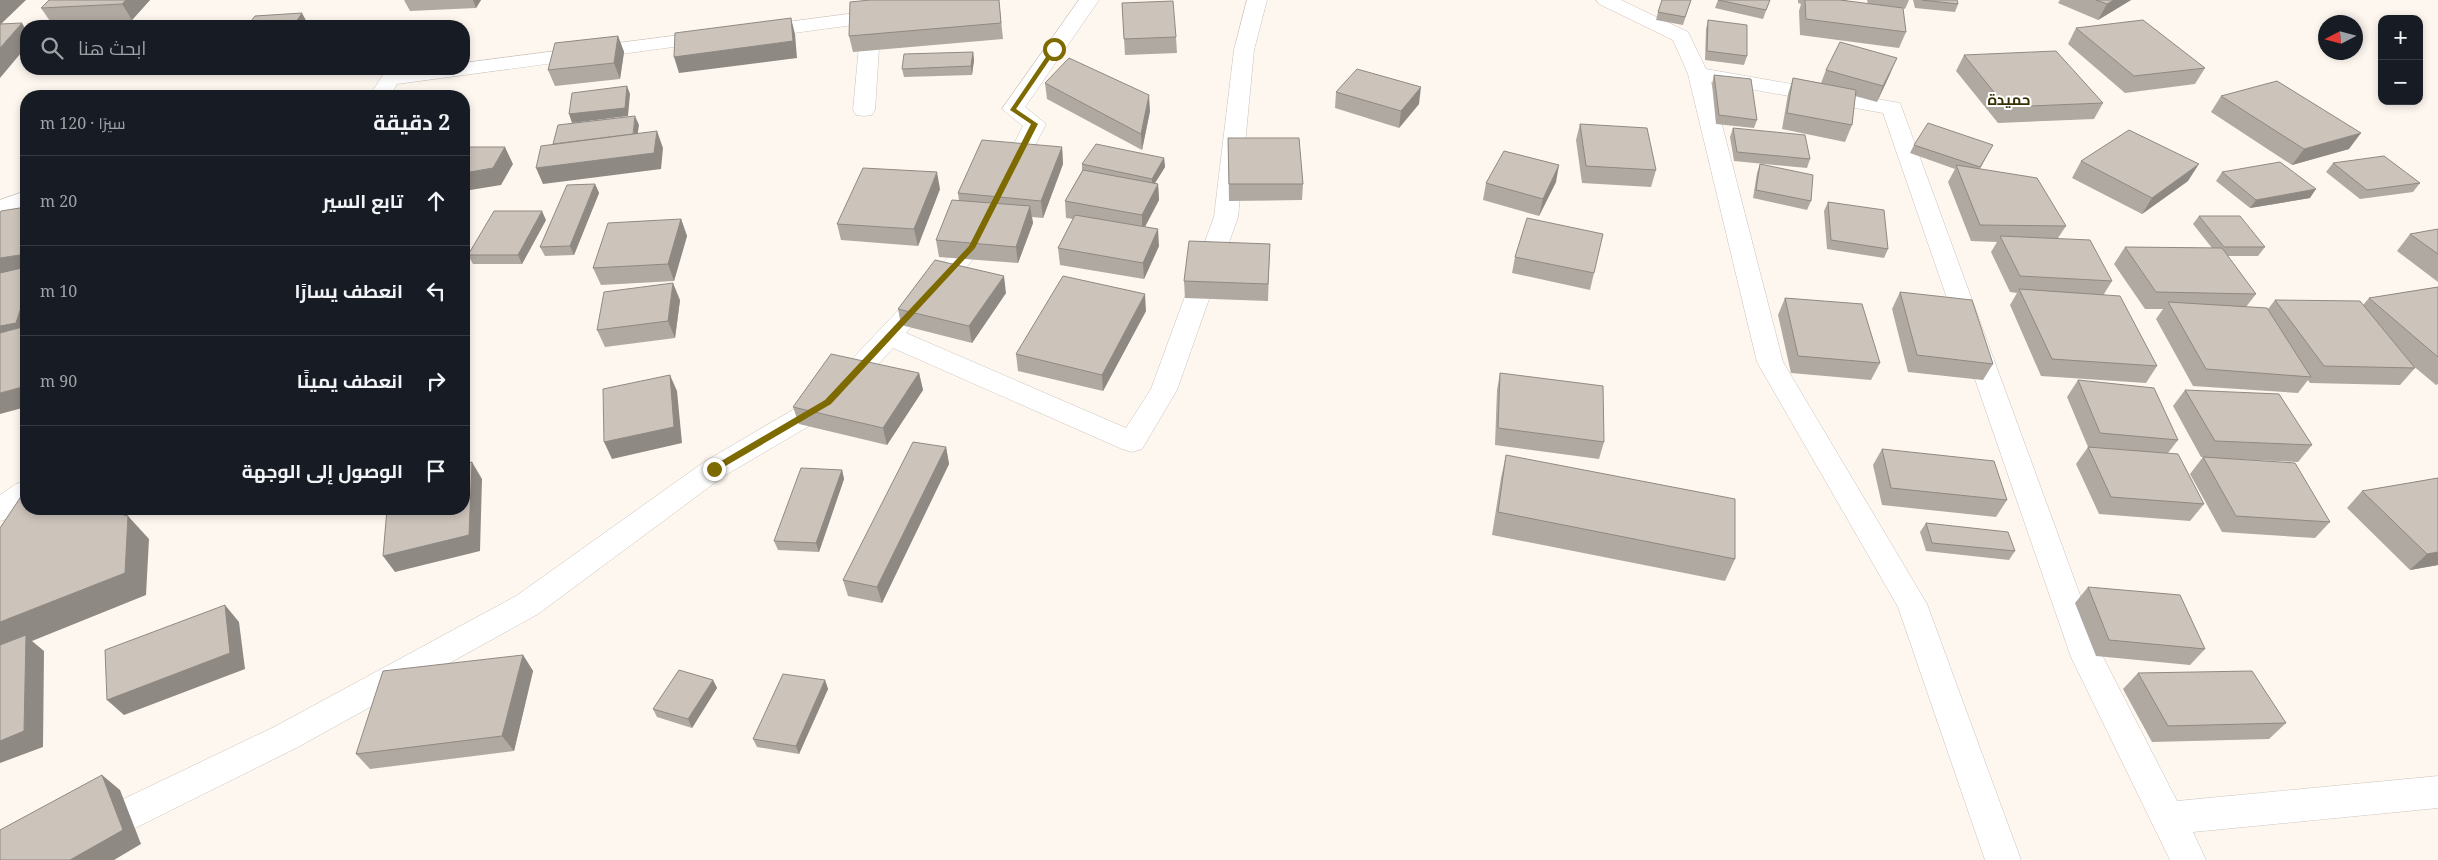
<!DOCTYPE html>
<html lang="ar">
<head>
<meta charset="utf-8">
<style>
	body { margin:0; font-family:"Noto Serif",Cairo,serif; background:#242831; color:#f1f3f6; direction:rtl }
	.controls { position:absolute; right:15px; top:15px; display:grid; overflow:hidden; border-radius:10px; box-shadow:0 2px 8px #0003 }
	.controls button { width:45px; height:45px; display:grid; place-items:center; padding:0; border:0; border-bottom:1px solid #363941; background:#171b24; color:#f1f3f6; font:25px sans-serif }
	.compass { position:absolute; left:2318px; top:15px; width:45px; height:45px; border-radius:50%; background:#171b24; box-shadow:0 2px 8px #0003; rotate:264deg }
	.stop { position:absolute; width:15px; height:15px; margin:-11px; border:4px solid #7d6a01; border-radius:50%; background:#fff }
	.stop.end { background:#7d6a01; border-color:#fff; box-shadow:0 1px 5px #0008 }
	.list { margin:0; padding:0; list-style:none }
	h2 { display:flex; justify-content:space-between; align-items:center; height:65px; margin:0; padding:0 20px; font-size:21px }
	h2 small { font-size:16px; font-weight:400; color:#9ea1a6 }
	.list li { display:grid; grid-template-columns:32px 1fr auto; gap:15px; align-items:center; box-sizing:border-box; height:90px; padding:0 20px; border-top:1px solid #363941 }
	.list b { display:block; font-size:19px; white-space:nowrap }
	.list em { font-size:16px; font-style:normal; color:#9ea1a6 }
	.icon { flex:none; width:28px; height:28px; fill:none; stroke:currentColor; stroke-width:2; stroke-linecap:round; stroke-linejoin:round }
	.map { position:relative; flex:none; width:2438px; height:860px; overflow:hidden; direction:ltr }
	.search { position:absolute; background:#171b24; box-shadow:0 2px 8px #0003; left:20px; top:20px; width:450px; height:55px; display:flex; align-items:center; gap:12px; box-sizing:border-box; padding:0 18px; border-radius:20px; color:#9ea1a6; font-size:19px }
	.panel { position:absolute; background:#171b24; box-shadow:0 2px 8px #0003; left:20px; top:90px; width:450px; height:425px; border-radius:20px; direction:rtl }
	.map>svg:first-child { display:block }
</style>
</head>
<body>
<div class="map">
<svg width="2438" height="860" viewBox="0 0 2438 860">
	<rect width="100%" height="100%" fill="#fef7f0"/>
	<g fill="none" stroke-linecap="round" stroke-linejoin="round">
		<g stroke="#cac2ba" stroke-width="1">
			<g id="minor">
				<path d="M1079,0h20l-74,107 21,17 -27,53 -3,5 -8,2 -8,-2 -3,-5 26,-51 -21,-17z"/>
				<path d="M1247,0h20l-13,50 -16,167 -61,173 -35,59 -10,3 -10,-3 -229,-101 -55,61 -114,67 -186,138 -240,133 -227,113h-55l5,-12 253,-121 242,-131 188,-134 114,-67 144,-152 11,-19 8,-2 8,2 4,5 -13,23 -74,81 220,95 25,-39 63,-172 20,-167z"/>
				<path d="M1596,0h25l67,32 18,37 194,34 202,552 75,146 261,-25v32l-245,24 13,28h-36l-99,-203 -188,-544 -172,-31 72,280 144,242 94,256h-36l-87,-253 -141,-245 -69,-288 -15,-34 -74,-36z"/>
				<path d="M871,11l7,2 3,4 -6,93 -3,5 -8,1 -8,-1 -3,-5 8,-86 -105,14 -7,-2 -3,-4 3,-4 7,-2z"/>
				<path d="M711,31l7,2 3,4 -3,4 -321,43 -7,12h-21l14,-21c26,-7 54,-6 81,-6v-6z"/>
				<path d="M26,191v15l-26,10v-16z"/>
				<path d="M26,481v26l-16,11 -10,3v-26l16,-11z"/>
			</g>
		</g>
		<use href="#minor" fill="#fff" fill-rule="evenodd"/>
	</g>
	<g fill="#afa9a1">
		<path d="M150,0l-18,20 -80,4 -11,-16z"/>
		<path d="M404,0h77l-5,8 -66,3z"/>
		<path d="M999,0l4,39 -150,13 -4,-16z"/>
		<path d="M1691,0l-8,25 -27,-5 2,-8z"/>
		<path d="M1718,0h52l-7,19 -48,-11z"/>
		<path d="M1798,0h49v1l21,3 -1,-4h42l-4,9 -2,-1 3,24 -7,16 -99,-13 -1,-24 2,-7 -3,-1z"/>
		<path d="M1913,0h44l1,4 -3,8 -40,-4z"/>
		<path d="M2060,0h71l-33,20 -40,-17z"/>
		<path d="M1122,3l54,34 1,16 -52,2z"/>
		<path d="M1708,20l39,36 -3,9 -39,-5 1,-31z"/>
		<path d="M2076,28l129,40 -10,16 -70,9 -57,-49z"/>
		<path d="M618,36l6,16 -4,27 -65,7 -7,-16z"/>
		<path d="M973,52l1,8 -2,15 -68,2 -2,-8z"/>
		<path d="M1964,55l139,48 -9,16 -96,4 -42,-52z"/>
		<path d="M233,69h51l-1,1 -48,2z"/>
		<path d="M1826,70l64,4 -13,28 -22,-6 -3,29 -7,17 -63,-13 6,-35 5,-16 28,5z"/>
		<path d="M1714,75l43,45 -3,8 -38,-4 -4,-40z"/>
		<path d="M1045,83l105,28 -8,39 -95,-51z"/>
		<path d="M1336,92l83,12 -20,24 -64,-20z"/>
		<path d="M2221,96l128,53 -57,16 -81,-53z"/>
		<path d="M1580,124l76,46 -5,17 -69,-4 -6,-43z"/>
		<path d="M1733,128l77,31 -3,9 -73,-7 -4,-24z"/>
		<path d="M1228,138l75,46 -1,16 -73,1z"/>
		<path d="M1914,145l74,9 -8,15 86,57 -8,12 54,43 -8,13 53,72 -11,17 -105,-7 -31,-71 7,-12 -7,-1 -19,-40 6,-10 -26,-1 -23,-59 7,-13 -45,-16z"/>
		<path d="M1062,147l1,17 -20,54 -11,-1 1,6 -15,40 -79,-6 -3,-17 23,-39 -1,-8z"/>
		<path d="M1164,158l1,9 -10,16 3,1 1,16 -14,27 14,19 -15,33 -84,-14 -2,-17 15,-29 -7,-1 -1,-17 17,-30v-7z"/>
		<path d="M2081,161l107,20 -46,33 -70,-36z"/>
		<path d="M2333,163l87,20 -7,9 -53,7 -34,-27z"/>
		<path d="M1760,164l51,37 -4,9 -54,-12 4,-25z"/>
		<path d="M2222,172l88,26 -60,10 -34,-27z"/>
		<path d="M1556,182l-17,34 -56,-16 3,-17z"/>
		<path d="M595,184l4,9 -25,62 -29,1 -5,-9z"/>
		<path d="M940,189l-22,57 -77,-6 -4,-16z"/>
		<path d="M1828,202l60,47 -4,9 -57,-9 -3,-38z"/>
		<path d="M2199,216l66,31 -7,9h-31l29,38 -10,13 22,2 7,-9 88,5 6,-7 69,-11v97l-2,1 -25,-21 4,4 -15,17 -90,-2 -2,-3 -10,13 -105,-7 -37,-67 7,-10h-18l-31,-45 11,-17 87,1 -19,-24z"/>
		<path d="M681,219l6,17 -13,45 -73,4 -8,-17z"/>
		<path d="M546,220l-24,44h-49l-5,-9z"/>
		<path d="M2438,229v53l-41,-31 13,-17z"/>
		<path d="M1270,244l-2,57 -83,-3 -1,-17z"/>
		<path d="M1515,257l79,16 -4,17 -78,-17z"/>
		<path d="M1900,292l93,72 -10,16 -75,-8 -16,-63z"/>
		<path d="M1006,293l-34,50 -71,-18 -3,-16z"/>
		<path d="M1785,298l95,65 -9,17 -80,-7 -13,-58z"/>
		<path d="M680,300l-5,38 -70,9 -8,-17z"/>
		<path d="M1146,311l-43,80 -85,-20 -2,-17z"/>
		<path d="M919,373l4,17 -36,55 -88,-21 -6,-17z"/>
		<path d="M1500,373l104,69 -5,17 -104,-14 2,-55z"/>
		<path d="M2078,380l100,60 -10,13 36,51 -14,17 -91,-7 -23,-50 12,-17 -21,-50z"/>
		<path d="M2185,390l127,55 -14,17 -68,-3 100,63 -15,16 -93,-6 -32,-58 13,-17h-2l-28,-51z"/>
		<path d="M946,447l3,17 -67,139 -34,-7 -5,-16z"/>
		<path d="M1882,449l125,51 -11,17 -114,-12 -9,-40z"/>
		<path d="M1506,455l229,104 -10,22 -233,-46 9,-57z"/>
		<path d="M842,470l2,9 -25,73 -41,-2 -4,-9z"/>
		<path d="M2438,478v87l-28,5 -63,-62 15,-17z"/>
		<path d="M1926,523l89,28 -6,9 -83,-9 -6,-19z"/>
		<path d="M2088,587l117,62 -15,16 -94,-9 -21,-53z"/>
		<path d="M523,655l10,16 -19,80 -144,18 -14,-15z"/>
		<path d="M2138,673l148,50 -17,16 -117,3 -29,-53z"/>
		<path d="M713,680l4,8 -25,40 -35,-11 -4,-8z"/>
		<path d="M825,680l3,9 -29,65 -42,-7 -4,-8z"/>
	</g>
	<g fill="#8f8983">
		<path d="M0,0h26l-26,25z"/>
		<path d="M126,0h24l-18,20 -10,-16z"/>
		<path d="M473,0h8l-5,8z"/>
		<path d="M2114,0h17l-33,20 9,-16z"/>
		<path d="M302,13l7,13h-16z"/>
		<path d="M791,18l4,16 2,24 -118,15 -5,-16z"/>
		<path d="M22,23l4,7v17l-26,31v-30z"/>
		<path d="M618,36l6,16 -4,27 -6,-16z"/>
		<path d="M973,52l1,8 -2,15 -1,-9z"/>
		<path d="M1897,58l-7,16 -13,28 6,-16z"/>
		<path d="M627,86l3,8 -2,22 -56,7 -3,-9z"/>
		<path d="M1421,87l-2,17 -20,24 2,-17z"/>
		<path d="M1149,95l1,16 -8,39 -1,-16z"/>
		<path d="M635,116l4,9 -3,21 -3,-8z"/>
		<path d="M657,131l6,17 -2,21 -118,15 -7,-16z"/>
		<path d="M2361,133l-12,16 -57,16 12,-16z"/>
		<path d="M505,147l8,17 -12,21 -37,6v-18z"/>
		<path d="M1062,147l1,17 -20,54 -2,-17z"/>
		<path d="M1164,158l1,9 -13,21v-9z"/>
		<path d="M2199,164l-11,17 -46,33 10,-16z"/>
		<path d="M1559,165l-3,17 -17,34 4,-17z"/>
		<path d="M937,172l3,17 -22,57 -4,-17z"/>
		<path d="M595,184l4,9 -25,62 -4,-9z"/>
		<path d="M1158,184l1,16 -17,32v-17z"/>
		<path d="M2316,189l-6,9 -60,10 6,-8z"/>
		<path d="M1030,206l3,17 -15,40 -2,-16z"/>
		<path d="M542,211l4,9 -24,44 -4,-9z"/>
		<path d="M681,219l6,17 -13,45 -6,-17z"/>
		<path d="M1158,229l1,17 -15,33 -1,-16z"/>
		<path d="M26,254v19l-26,4v-19z"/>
		<path d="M1004,276l2,17 -34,50 -3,-17z"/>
		<path d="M673,283l7,17 -5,38 -7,-17z"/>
		<path d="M26,292v49l-26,5v-20z"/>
		<path d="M1145,294l1,17 -43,80 -1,-16z"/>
		<path d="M919,373l4,17 -36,55 -4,-17z"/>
		<path d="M670,375l7,16 5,52 -70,16 -8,-17z"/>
		<path d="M26,386v21l-26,7v-21z"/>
		<path d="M946,447l3,17 -67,139 -5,-16z"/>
		<path d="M472,462l10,17 -2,72 -85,21 -12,-16z"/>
		<path d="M842,470l2,9 -25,73 -3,-9z"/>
		<path d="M128,516l21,23 -3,56 -114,46 12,10 -1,96 -43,16v-141z"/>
		<path d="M2438,552v13l-28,5 17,-16z"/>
		<path d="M225,605l14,17 6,47 -121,46 -17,-15z"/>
		<path d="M523,655l10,16 -19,80 -12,-15z"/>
		<path d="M713,680l4,8 -25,40 -4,-9z"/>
		<path d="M825,680l3,9 -29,65 -3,-8z"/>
		<path d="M102,775l18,15 21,54 -27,16h-44z"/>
	</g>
	<g fill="#ccc4bb" stroke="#8f8983">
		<path d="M49,0h77l-4,4 -81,4z"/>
		<path d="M870,0h129l2,23 -152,13 1,-34z"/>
		<path d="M1662,0h29l-6,17 -27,-5z"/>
		<path d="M1718,0h52l-4,10z"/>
		<path d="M1805,0h35l63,8 3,24 -100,-13z"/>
		<path d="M1922,0h35l1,4z"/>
		<path d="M2096,0h18l-7,4z"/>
		<path d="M1173,1l3,36 -52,2 -2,-36z"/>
		<path d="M302,13l-9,13h-46l8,-10z"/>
		<path d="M791,18l2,23 -119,16 1,-24z"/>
		<path d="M1708,20l39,5v31l-40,-5z"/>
		<path d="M2143,20l62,48 -71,8 -58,-48z"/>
		<path d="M22,23l-22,25v-24z"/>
		<path d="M618,36l-4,27 -66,7 7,-27z"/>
		<path d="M1840,42l57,16 -14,28 -57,-16z"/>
		<path d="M2056,51l47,52 -97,4 -42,-52z"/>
		<path d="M973,52l-2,14 -69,3 2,-15z"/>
		<path d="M1069,58l80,37 -8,39 -96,-51z"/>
		<path d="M1357,69l64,18 -20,24 -65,-19z"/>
		<path d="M1714,75l37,4 6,41 -38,-5z"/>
		<path d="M1793,78l63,12 -4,35 -65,-12z"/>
		<path d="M2277,81l84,52 -57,16 -83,-53z"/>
		<path d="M627,86l-2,22 -56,6 3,-21z"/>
		<path d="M635,116l-2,18 -80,10 5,-19z"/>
		<path d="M1928,123l65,22 -13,22 -66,-22z"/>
		<path d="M1580,124l67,4 9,42 -70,-4z"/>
		<path d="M1733,128l72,7 5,24 -73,-7z"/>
		<path d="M2129,130l70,34 -47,34 -71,-37z"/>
		<path d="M657,131l-3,22 -118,15 5,-22z"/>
		<path d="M1228,138h71l4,46h-74z"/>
		<path d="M982,140l80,7 -21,54 -83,-8z"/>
		<path d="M1096,144l68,14 -12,21 -70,-15z"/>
		<path d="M464,147h41l-12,21 -29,5z"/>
		<path d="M1504,151l55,14 -16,34 -57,-16z"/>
		<path d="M2384,156l36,27 -53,7 -34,-27z"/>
		<path d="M2280,162l36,27 -60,11 -34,-28z"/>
		<path d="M1760,164l53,11 -2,26 -55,-11z"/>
		<path d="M1956,165l81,13 29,48 -86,-1z"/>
		<path d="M863,168l74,4 -23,57 -77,-5z"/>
		<path d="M1083,170l75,14 -16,31 -77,-14z"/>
		<path d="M595,184l-25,62 -30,1 27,-62z"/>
		<path d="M952,200l78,6 -14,41 -80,-7z"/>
		<path d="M1828,202l56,8 4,39 -57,-9z"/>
		<path d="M26,207v47l-26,4v-45l1,-2z"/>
		<path d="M494,211h48l-24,44h-50z"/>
		<path d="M1075,215l83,14 -15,34 -85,-15z"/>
		<path d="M2199,216h41l25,31h-41z"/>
		<path d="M1527,218l76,16 -9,39 -79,-16z"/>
		<path d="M681,219l-13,45 -75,4 15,-45z"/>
		<path d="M2438,229v25l-28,-20z"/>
		<path d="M2000,236l90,4 22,41 -92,-5z"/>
		<path d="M1189,241l81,3 -2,40 -84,-3z"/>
		<path d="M2125,247l97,1 34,46 -100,-2z"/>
		<path d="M935,260l69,16 -35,50 -71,-17z"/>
		<path d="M26,267v25l-10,31 -16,3v-53z"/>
		<path d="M1063,276l82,18 -43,81 -86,-21z"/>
		<path d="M673,283l-5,38 -71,9 7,-38z"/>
		<path d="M2438,287v70l-69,-59z"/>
		<path d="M2019,289l101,7 37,70 -105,-7z"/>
		<path d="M1900,292l72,8 21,64 -76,-9z"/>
		<path d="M1785,298l77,6 18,59 -82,-7z"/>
		<path d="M2275,300l85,1 55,67 -91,-2z"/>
		<path d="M2168,302l99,6 44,69 -105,-8z"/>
		<path d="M26,326v60l-26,7v-60z"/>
		<path d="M831,354l88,19 -36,55 -90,-21z"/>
		<path d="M1500,373l103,13 1,56 -106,-14z"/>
		<path d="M670,375l4,52 -70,15 -1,-53z"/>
		<path d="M2078,380l76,8 24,52 -78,-7z"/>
		<path d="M2185,390l94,4 33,51 -97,-4z"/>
		<path d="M913,442l33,5 -69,140 -34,-7z"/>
		<path d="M2088,447l90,7 26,50 -93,-7z"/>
		<path d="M1882,449l112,12 13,39 -116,-12z"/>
		<path d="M1506,455l229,44v60l-237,-47z"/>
		<path d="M2203,457l92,6 35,59 -94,-6z"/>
		<path d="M472,462l-3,73 -86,21 4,-47h77v-45z"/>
		<path d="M801,468l41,2 -26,73 -42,-2z"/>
		<path d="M2438,478v74l-11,2 -65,-63z"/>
		<path d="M26,489v20h76l26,7 -3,57 -125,49v-94z"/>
		<path d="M1926,523l82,9 7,19 -83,-8z"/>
		<path d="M2088,587l92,8 25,54 -96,-9z"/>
		<path d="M225,605l5,48 -123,47 -2,-50z"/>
		<path d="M26,635l-2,96 -24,10v-96z"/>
		<path d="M523,655l-21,81 -146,18 27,-83z"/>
		<path d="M679,670l34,10 -25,39 -35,-10z"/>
		<path d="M2252,671l34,52 -118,3 -30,-53z"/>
		<path d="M783,674l42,6 -29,66 -43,-7z"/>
		<path d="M102,775l21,55 -53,30h-70v-30z"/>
	</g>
	<path fill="#7d6a01" d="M1052,48l5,1 -41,60 22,15 -63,124 -144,156 -114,67h-6v-4l114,-67 144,-154 62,-122 -21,-14z"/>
	<g text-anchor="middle" stroke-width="4" stroke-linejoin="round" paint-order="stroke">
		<g font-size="15" font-weight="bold" fill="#382f03" stroke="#fff">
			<text x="2009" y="105">حميدة</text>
		</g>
	</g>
</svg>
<div class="controls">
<button>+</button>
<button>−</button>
</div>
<svg class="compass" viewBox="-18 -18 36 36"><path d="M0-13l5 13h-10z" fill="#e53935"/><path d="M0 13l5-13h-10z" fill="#9ea1a6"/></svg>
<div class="stop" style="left:1054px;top:49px"></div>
<div class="stop end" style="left:714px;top:469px"></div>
<div class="search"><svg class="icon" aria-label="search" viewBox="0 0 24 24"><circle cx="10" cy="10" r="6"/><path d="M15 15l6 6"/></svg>ابحث هنا</div>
<section class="panel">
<h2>2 دقيقة<small>سيرًا · 120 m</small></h2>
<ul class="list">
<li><svg class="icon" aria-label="ahead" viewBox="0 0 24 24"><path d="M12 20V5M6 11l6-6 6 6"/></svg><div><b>تابع السير</b></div><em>20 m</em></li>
<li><svg class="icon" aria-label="left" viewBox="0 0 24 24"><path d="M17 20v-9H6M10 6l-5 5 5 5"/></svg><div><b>انعطف يسارًا</b></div><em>10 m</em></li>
<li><svg class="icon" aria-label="right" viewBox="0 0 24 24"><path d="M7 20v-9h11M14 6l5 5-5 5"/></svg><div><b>انعطف يمينًا</b></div><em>90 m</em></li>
<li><svg class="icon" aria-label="arrive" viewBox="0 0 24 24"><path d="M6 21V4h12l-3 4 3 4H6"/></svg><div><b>الوصول إلى الوجهة</b></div></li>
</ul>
</section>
</div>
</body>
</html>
